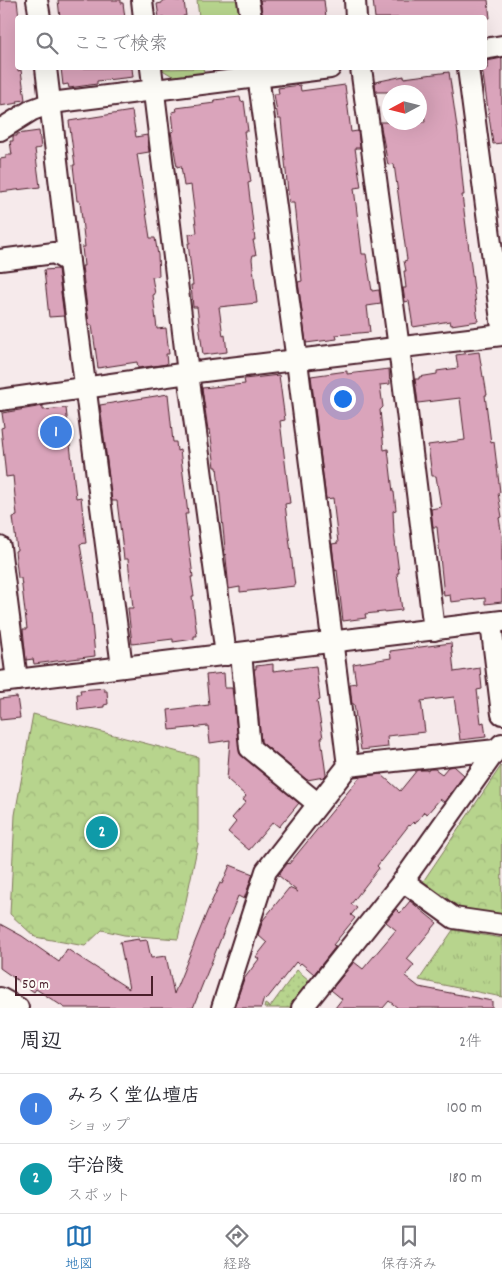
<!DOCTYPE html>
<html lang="ja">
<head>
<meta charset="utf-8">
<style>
	body { margin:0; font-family:Dekko,"Klee One",sans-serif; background:#f7f7f7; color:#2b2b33 }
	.compass { position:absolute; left:382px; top:85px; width:45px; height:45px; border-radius:50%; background:#fff; box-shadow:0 5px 20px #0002; rotate:263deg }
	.scale { position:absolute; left:15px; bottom:12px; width:138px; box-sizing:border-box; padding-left:5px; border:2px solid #4a1f2b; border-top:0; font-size:14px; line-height:18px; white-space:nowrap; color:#4a1f2b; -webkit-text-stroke:4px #fdfcf7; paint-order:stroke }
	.you { position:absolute; left:342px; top:398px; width:18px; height:18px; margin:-12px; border:4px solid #fff; border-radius:50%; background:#1a73e8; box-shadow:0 0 0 8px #1a73e833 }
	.badge { display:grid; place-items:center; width:32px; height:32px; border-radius:50%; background:#1f6fb2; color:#fff; font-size:16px; font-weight:700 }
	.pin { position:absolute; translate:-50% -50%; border:2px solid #fff; box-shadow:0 1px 5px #0006 }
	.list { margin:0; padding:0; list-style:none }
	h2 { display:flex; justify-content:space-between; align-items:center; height:65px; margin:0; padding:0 20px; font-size:21px }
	h2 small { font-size:16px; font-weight:400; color:#7c7c81 }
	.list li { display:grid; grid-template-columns:32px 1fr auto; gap:15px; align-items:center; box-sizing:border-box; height:70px; padding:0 20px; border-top:1px solid #e1e1e2 }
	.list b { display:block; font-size:19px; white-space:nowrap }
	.list p { margin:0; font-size:16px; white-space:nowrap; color:#7c7c81 }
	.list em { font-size:16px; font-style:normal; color:#7c7c81 }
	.icon { flex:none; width:28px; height:28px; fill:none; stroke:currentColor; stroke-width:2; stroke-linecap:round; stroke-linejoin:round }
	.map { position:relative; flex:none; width:502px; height:1008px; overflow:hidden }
	.search { position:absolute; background:#fff; box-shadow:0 5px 20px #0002; left:15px; right:15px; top:15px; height:55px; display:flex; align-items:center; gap:12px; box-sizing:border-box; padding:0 18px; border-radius:5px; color:#7c7c81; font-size:19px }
	.sheet { height:205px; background:#fff }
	nav { display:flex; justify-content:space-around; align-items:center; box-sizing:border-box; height:70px; border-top:1px solid #e1e1e2; background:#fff; font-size:14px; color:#7c7c81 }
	nav a { display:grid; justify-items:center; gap:2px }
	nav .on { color:#1f6fb2 }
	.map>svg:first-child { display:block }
</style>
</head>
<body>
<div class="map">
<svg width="502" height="1008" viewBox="0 0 502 1008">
	<defs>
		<pattern id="forest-crowns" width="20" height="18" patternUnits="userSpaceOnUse" patternTransform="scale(1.25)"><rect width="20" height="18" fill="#b7d48d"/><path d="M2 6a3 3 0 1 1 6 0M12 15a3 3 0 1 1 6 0" fill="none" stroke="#9fb67a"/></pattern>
		<pattern id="park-tufts" width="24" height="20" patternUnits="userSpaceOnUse" patternTransform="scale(1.25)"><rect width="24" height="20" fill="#b7d48d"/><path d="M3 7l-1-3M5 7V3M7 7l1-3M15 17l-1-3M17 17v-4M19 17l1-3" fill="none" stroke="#9fb67a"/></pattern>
		<pattern id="garden-dots" width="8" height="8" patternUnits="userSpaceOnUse" patternTransform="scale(1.25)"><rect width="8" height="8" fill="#b7d48d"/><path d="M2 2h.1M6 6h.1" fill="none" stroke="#9fb67a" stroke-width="1.8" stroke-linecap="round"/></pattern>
	</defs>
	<rect width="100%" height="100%" fill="#f6eaeb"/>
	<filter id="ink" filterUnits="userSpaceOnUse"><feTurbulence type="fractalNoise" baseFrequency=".02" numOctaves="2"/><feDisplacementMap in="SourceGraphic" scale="10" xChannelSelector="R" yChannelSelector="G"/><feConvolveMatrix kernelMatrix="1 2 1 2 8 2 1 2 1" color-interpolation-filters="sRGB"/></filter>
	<g filter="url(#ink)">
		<g fill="#b7d48d" stroke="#807a5c">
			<path d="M197,0h42l2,17h-42z"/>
			<path d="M161,69l42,-1 1,5 -30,4z"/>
		</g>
		<g fill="url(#forest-crowns)" stroke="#807a5c">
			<path d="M33,714l165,43v87l-20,95 -54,-4 -22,-5 -17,16 -50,-9 -25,-23 5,-99z"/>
			<path d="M501,766l1,148c-34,-4 -55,-4 -80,-31z"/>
		</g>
		<path fill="url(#park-tufts)" stroke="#807a5c" d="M453,930l49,8v59l-83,-17z"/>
		<path fill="url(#garden-dots)" stroke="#807a5c" d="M297,970l12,10 -20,28h-25l1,-4 5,3z"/>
		<g fill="#daa4bb" stroke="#4a1f2b">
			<path d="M0,0h17l2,18h-1v53l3,-1 4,30 -8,1 1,2 -18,3z"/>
			<path d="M58,0h63v3h2l2,15h-65z"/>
			<path d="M162,0l22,1 2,15h-3v2h-24l-2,-14 5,-1z"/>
			<path d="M260,0h64l2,18h-63z"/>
			<path d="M373,0h115l2,18h-115z"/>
			<path d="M502,58v85l-9,1 -11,-76h6l-1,-7z"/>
			<path d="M61,68h71l1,9 -36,4v3l-28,4 -1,-4 -5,1z"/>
			<path d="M449,72l9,62 6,61h-2l16,126 -27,4 -1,-4 -37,6 -4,-26 -4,1 -2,-14h3l-2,-17h2l-2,-10 3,-1 -13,-96 -6,1 -8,-43h45l-3,-30h-46l-1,-10 29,-6v2z"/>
			<path d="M300,85l1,6 44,-6 6,47 7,-1 2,17h-5l6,39 -7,1 8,66h4l6,37 7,-1 2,14 -14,2 3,26 -34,3 1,4 -31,4 -8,-61 4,-1 -8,-78h-5l-8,-84h-3l-4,-25h5l-1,-6z"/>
			<path d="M240,97l1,5 3,-1 4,30h-4l7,51 -3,1 7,57h-2l3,15h-3l-1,4 5,44 -38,4 4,29 2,-1 2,17 -24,3 -6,-48h-4l-2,-22h2l-5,-42h2l-1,-9 8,-1 -6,-48 -7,1 -3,-20 -4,1 -6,-35 3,-1 -2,-19 5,-1 -1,-3 39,-5 -1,-3z"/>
			<path d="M132,111l4,26 11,-2 2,17 -12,2 13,84h5l3,17 1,21 -7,1 3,17 -2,1 4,34 9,-1 3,26h-3l1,10 -29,4 -1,-6 -39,6 -6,-43h-3l-7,-59h2l-2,-19h3l-5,-46h-3l-4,-36h2l-6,-44z"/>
			<path d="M39,131l2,17 -6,1 5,38 -40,5v-33l6,-1v-3h6l-2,-14h3v-5h4v-2z"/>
			<path d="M58,269l6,47 -15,1 -5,-47z"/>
			<path d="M479,352l4,25h1l3,18h-2l6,48 3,-1 6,50 -2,1 4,24 -3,1 3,18v66l-17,2v-6l-34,4 -1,-7 -6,1 -7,-69h-4l-2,-18 10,-2 -5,-31h-4l-4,-31 37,-5 -5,-42 -42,5 -3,-24h4v-2l18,-3v-3l21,-3 -2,-13z"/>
			<path d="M389,369l1,15 -10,1 3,22 -3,3 4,40 4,-1 5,43h1l2,18 -3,1 1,22 5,40h-2l5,37 -37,4 1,4 -23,3 -6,-51 -2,1 -3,-27 6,-1 -5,-45 -7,1 -15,-123 36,-5v3z"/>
			<path d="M279,375l6,45 -5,1 10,82 -5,1 10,82 -55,6v-5l-11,2 -12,-122h-2l-5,-37h-2l-6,-42 43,-4 -1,-5z"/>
			<path d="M168,394l5,48h3l1,9 3,-1 8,64h-3l8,63h-2l3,19h-2l5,40h-3v3l-21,3v-3l-41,5 -4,-36h5l-5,-49h-4l-7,-58h-5l-12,-96z"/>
			<path d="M43,406v4l23,-2 10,90 5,-1 5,46 -6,1 11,68 4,44 -61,8 -1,-5 -7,1 -3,-31h4l-6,-51h-3l-3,-27 2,-1 -4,-33 4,-1 -4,-40 -7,1 -5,-49 3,-1 -2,-14z"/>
			<path d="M451,643l3,29 26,-4 2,21 -5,1 4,33 3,-1 2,15 -26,3 -6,-43 -33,4 4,31 -38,4 1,11 -27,3 -7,-46h-2l-2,-20 6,-1 -3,-19 38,-6 -1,-7z"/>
			<path d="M273,664v7l43,-5 4,34 -3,1 6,37h-2l5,37 -2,2 -17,3 -46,-38 -7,-73h2v-3z"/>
			<path d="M224,673l1,15h7l8,66 59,49 -20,24 -6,-5 -24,28 -21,-18 8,-10 -4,-4 14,-16 -3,-2 3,-4 -19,-17 3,-39 -20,3 -2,-17 -38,4 -2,-20 41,-5 -3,-30z"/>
			<path d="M104,688v3h3l1,13 -4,1v2l-26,3 -1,-16h4l-1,-4z"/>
			<path d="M17,697l3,21 -20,2v-21z"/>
			<path d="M454,766l10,9 -20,27 -4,-3 -13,15 -3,-2 -9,12 -2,-2 -3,4 -1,-1 -32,41 2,2 -28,36 6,4 -6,7 4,3 -22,27 3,1 -22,28 -13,-11 -2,2 -3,-3 -30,38 -2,-2 -3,10h-27l10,-29 15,-20 -3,-2 11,-14 -9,-8 5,-15 26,-32 9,4 -20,-17 10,-12 1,1 71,-87 21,-3 19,17 17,-21h9l2,1 1,-2h6l7,5 6,-7z"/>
			<path d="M230,865l23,9 -9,25 -6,-3 -45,112h-128l-29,-19 -2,3 -34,-24v-44l22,12 37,26 8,-13 62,40 -9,-47 19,-3v2l8,-1 4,18 15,-2 8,38 33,-82 13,-29 2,1z"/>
			<path d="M410,901l27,22 -30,36 7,6 -9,11 14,11 73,14v7h-94l-9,-7 -6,7h-48l7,-9 -11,-9 23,-28 9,7 33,-39 -10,-8 10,-13 4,4z"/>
		</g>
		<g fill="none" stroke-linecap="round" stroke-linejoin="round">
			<g stroke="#4a1f2b" stroke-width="24">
				<g id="minor">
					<path d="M37,0l3,18"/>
					<path d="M142,0l2,18"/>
					<path d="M248,0l3,18"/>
					<path d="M355,0l1,18"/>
					<path d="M484,49l18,-3"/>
					<path d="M46,68l23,194 53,405"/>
					<path d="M151,68l37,305 38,282"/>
					<path d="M361,68l38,280 35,282"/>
					<path d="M468,68l34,260"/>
					<path d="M0,130l32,-20 19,-7 279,-35"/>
					<path d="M0,260l54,-7 15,9"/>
					<path d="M0,400l188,-27 314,-38"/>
					<path d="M0,547l17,133"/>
					<path d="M491,623l11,91"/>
					<path d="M241,653l9,95 68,56"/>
					<path d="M0,682l502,-61"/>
					<path d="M348,766l148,-16"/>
					<path d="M403,881l51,37 48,7"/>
					<path d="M0,998l18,10"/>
					<path d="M222,1008l44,-137 82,-105 -51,-405 -40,-293"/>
					<path d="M302,1008l101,-127 93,-131 6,-6"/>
				</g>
			</g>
			<use href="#minor" stroke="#fdfcf7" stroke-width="20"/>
		</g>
	</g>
</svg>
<svg class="compass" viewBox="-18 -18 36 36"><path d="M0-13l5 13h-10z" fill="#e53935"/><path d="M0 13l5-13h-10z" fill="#7c7c81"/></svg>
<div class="scale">50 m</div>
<div class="you"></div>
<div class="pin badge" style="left:56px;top:432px;background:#3f7fe0">1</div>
<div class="pin badge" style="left:102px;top:832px;background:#0f9aa8">2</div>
<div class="search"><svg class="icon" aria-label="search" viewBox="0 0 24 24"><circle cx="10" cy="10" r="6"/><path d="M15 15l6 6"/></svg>ここで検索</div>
</div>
<section class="sheet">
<h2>周辺<small>2件</small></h2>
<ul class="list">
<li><span class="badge" style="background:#3f7fe0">1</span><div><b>みろく堂仏壇店</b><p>ショップ</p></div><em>100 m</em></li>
<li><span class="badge" style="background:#0f9aa8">2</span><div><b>宇治陵</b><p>スポット</p></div><em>180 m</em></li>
</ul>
</section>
<nav>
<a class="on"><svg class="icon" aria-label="map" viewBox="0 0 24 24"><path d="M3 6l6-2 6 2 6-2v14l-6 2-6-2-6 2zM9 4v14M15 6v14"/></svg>地図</a>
<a><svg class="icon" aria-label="directions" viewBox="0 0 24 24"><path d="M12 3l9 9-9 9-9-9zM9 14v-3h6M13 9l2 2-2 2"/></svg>経路</a>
<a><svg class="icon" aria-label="saved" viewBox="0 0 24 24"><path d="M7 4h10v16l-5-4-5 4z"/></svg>保存済み</a>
</nav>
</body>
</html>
